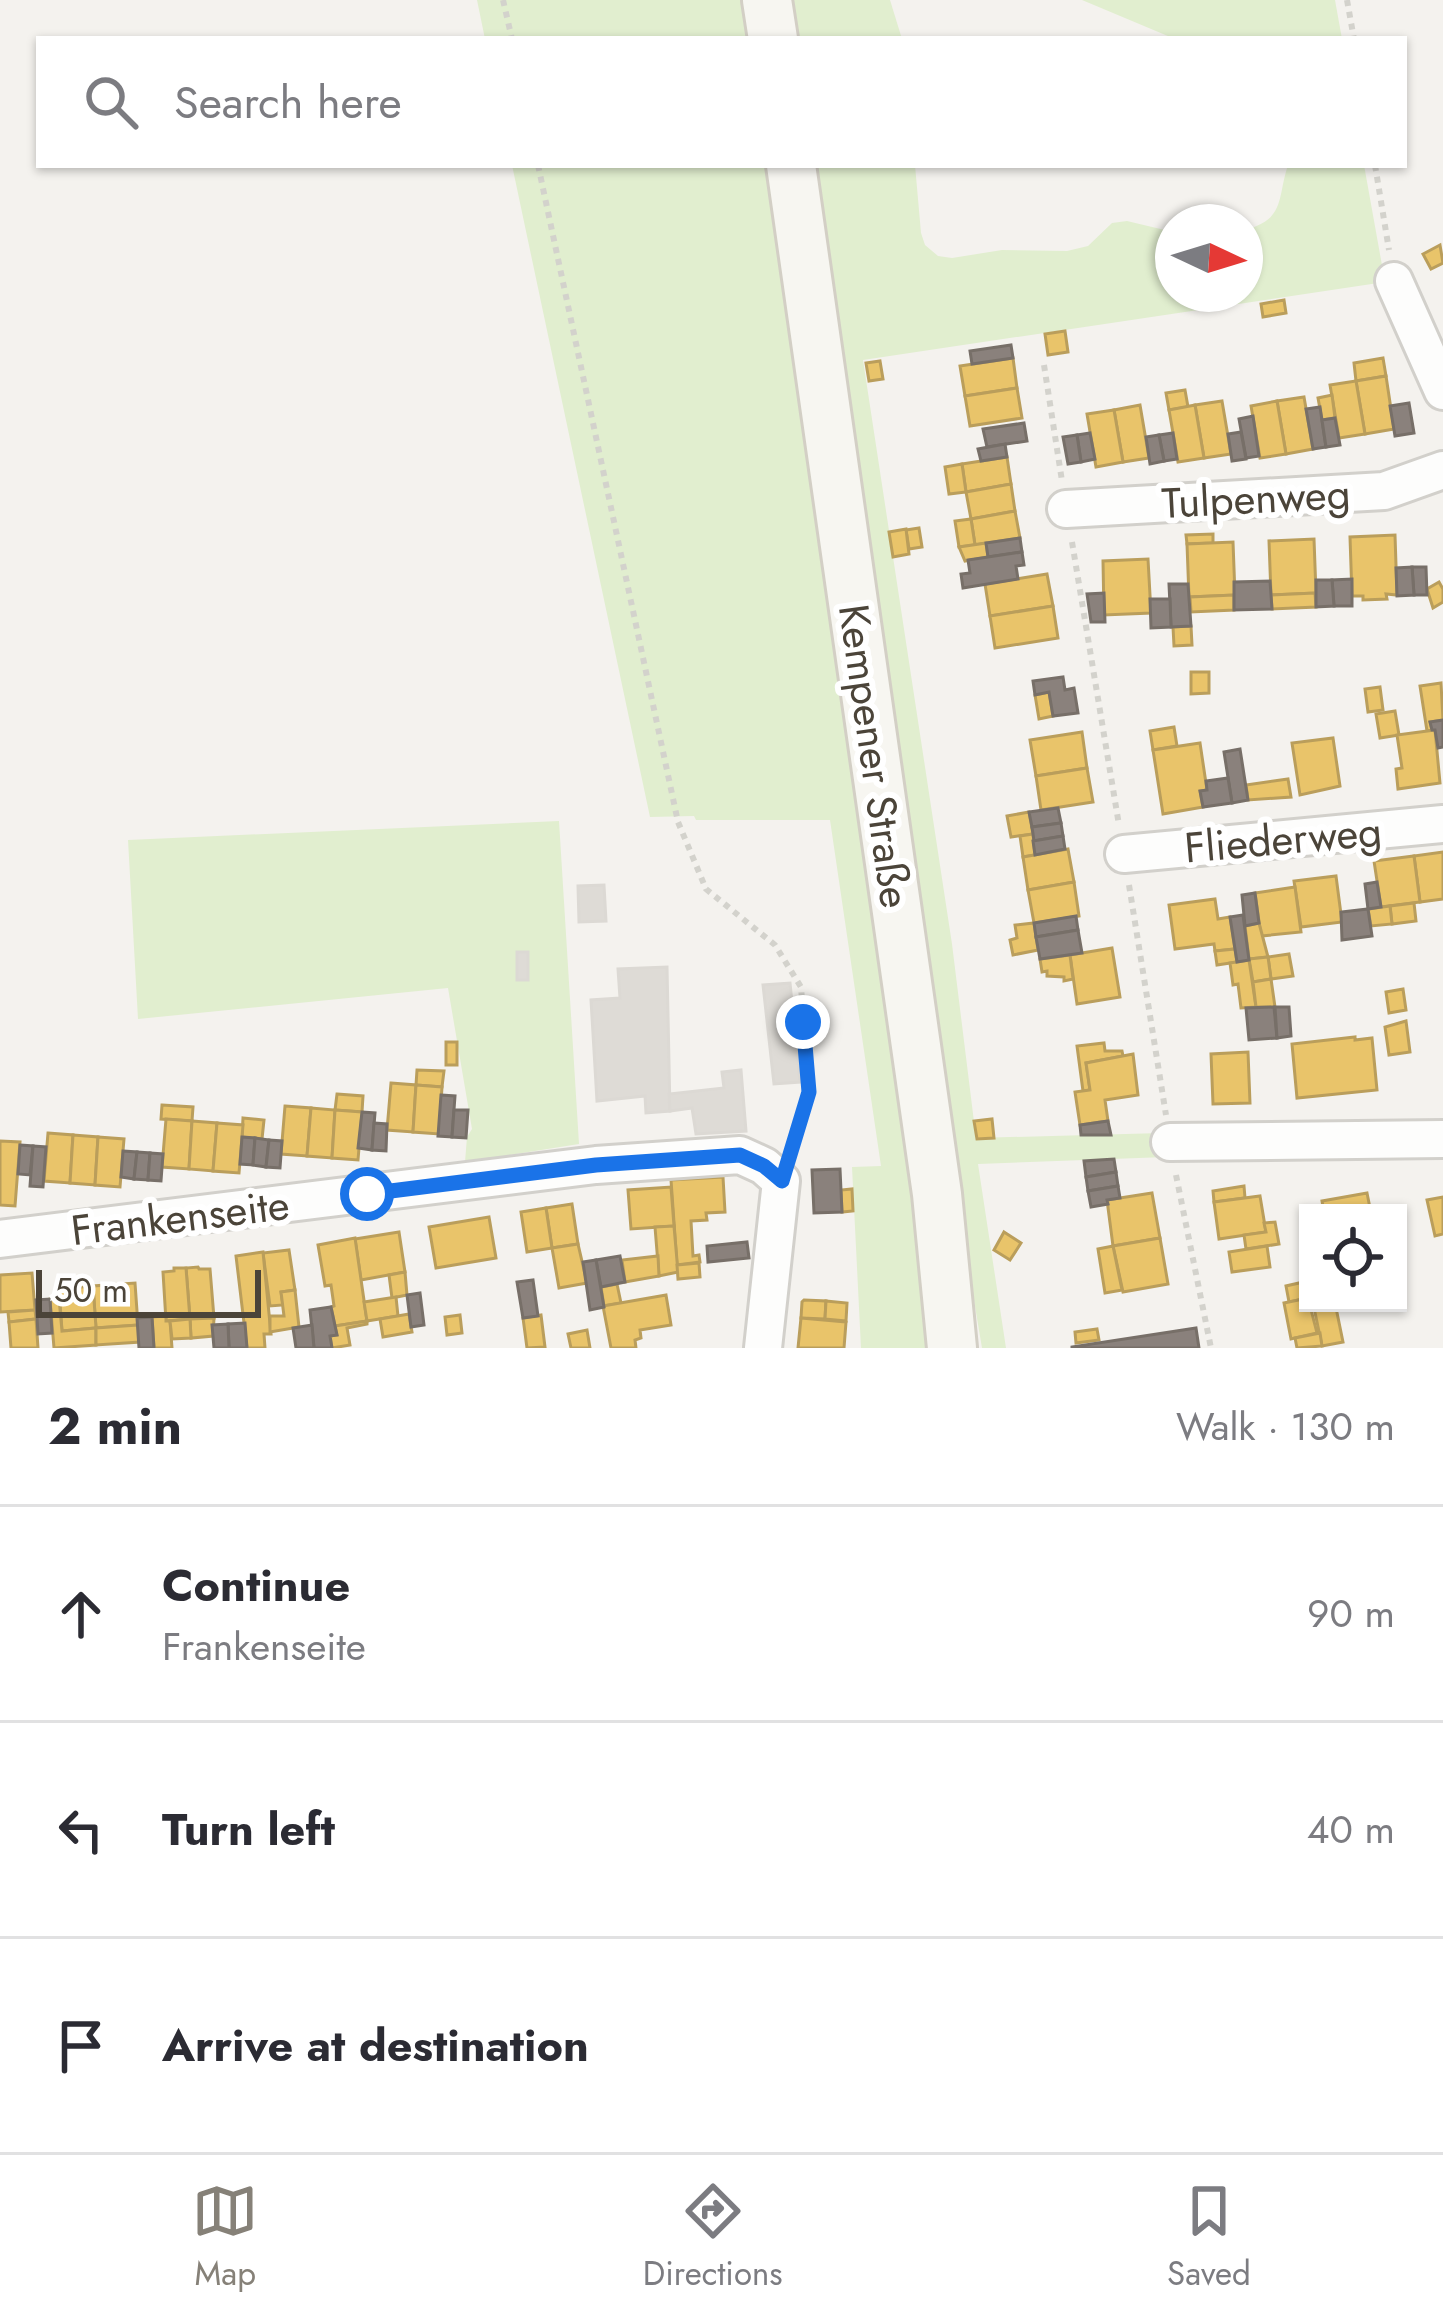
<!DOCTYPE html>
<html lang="en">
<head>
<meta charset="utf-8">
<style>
	body { margin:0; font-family:Jost,sans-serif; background:#f2f2f3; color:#2b2b33 }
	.controls { position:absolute; right:36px; bottom:36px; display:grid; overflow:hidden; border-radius:0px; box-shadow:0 3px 9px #0004 }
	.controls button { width:108px; height:108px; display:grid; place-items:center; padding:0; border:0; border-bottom:3px solid #e1e1e2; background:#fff; color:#2b2b33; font:60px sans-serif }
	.compass { position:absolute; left:1155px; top:204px; width:108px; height:108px; border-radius:50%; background:#fff; box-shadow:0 3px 9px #0004; rotate:94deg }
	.scale { position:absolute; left:36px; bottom:30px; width:225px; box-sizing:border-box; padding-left:12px; border:6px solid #4b4439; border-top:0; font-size:33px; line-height:42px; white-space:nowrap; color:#4b4439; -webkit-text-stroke:9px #fff; paint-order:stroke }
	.stop { position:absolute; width:36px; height:36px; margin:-27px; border:9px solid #1a73e8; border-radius:50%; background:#fff }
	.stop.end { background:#1a73e8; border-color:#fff; box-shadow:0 3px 12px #0008 }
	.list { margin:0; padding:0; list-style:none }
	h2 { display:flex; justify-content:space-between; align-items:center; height:156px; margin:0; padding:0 48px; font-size:51px }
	h2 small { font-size:39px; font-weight:400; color:#7c7c81 }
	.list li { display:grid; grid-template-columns:78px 1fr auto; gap:36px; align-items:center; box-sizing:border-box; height:216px; padding:0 48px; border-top:3px solid #e1e1e2 }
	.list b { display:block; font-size:45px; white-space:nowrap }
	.list p { margin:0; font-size:39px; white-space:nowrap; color:#7c7c81 }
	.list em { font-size:39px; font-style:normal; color:#7c7c81 }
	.icon { flex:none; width:66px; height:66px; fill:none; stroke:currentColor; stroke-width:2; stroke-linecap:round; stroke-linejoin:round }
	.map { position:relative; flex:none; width:1443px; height:1348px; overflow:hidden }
	.search { position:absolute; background:#fff; box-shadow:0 3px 9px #0004; left:36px; right:36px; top:36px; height:132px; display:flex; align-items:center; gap:30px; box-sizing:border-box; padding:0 42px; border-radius:0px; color:#7c7c81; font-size:45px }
	.sheet { height:804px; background:#fff }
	nav { display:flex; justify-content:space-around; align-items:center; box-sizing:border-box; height:168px; border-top:3px solid #e1e1e2; background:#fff; font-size:33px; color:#7c7c81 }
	nav a { display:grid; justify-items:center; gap:6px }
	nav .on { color:#868178 }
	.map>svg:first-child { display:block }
</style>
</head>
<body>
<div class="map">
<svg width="1443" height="1348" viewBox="0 0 1443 1348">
	<rect width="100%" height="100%" fill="#f4f2ee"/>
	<g fill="#e1eecf">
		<path d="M477,0h271l5,39h-268z"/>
		<path d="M783,0h107l12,39h-115z"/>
		<path d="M1082,0h253l7,39h-167z"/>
		<path d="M512,165h257l144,992 20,191h-72l-9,-181 29,-1 -51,-346h-134l-2,-4 -44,1z"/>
		<path d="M803,165h112l6,68 4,12 13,11 14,2 50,-8 65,1 21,-5 24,-23 15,-2 46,11v62h72v-64c41,-11 32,-32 43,-65h76l21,117 -522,78 89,584 24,194 186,-5 4,24 -188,7 28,184h-24l-34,-203z"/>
		<path d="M559,821l20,323 -114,18 2,-25 5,-8 -24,-141 -310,31 -10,-179z"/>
	</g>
	<g fill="#e9c46a" stroke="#ba9e5b" stroke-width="3">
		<path d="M1440,245l3,18 -12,6 -8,-15z"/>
		<path d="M1284,300l2,13 -23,4 -2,-13z"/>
		<path d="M1065,331l3,21 -20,3 -3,-21z"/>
		<path d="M1013,358l4,30 -52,8 -5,-30z"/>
		<path d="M1383,358l3,18 -30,5 -2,-18z"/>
		<path d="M880,361l3,18 -14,2 -3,-18z"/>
		<path d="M1386,376l8,53 -29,5 -9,-53z"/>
		<path d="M1356,381l9,53 -26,4 -9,-53z"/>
		<path d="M1017,388l5,30 -52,8 -5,-30z"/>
		<path d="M1185,390l3,17 -19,3 -3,-17z"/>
		<path d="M1332,395l3,23 -13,2 -4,-22z"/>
		<path d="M1304,397l9,52 -27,5 -9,-53z"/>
		<path d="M1222,401l9,53 -27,4 -9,-53z"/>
		<path d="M1277,401l9,53 -26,4 -9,-52z"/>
		<path d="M1140,405l9,53 -26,4 -9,-52z"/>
		<path d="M1195,405l9,53 -26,4 -9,-52z"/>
		<path d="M1114,410l9,52 -27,5 -9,-53z"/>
		<path d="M1007,457l4,27 -45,8 -4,-28z"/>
		<path d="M962,464l4,28 -17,2 -4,-27z"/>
		<path d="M1011,484l4,27 -44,8 -5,-27z"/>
		<path d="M1015,511l5,27 -45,7 -4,-26z"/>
		<path d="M971,519l4,26 -16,2 -4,-26z"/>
		<path d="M919,528l3,19 -13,2 -3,-19z"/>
		<path d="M906,529l3,25 -16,3 -4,-25z"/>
		<path d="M1213,534v9l-26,1 -1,-9z"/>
		<path d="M1395,535l2,60 -11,-1 1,5 -24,1v-4h-11l-2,-59z"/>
		<path d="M1314,539l2,54 -45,2 -2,-54z"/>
		<path d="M1233,542l2,53 -46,2 -2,-53z"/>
		<path d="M986,543l2,14 -23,4 -6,-14z"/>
		<path d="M1148,559l3,54 -47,2 -1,-54z"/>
		<path d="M1047,574l6,32 -63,10 -5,-32z"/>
		<path d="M1439,582l4,7v13l-10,6 -6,-19z"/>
		<path d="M1315,593l1,14 -44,2 -1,-14z"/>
		<path d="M1234,595v15l-43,2 -1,-15z"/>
		<path d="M1053,606l5,32 -63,10 -5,-32z"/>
		<path d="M1191,626l1,19 -18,1 -1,-19z"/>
		<path d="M1191,672h18v21l-18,1z"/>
		<path d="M1441,683l2,37 -13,2 2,8 -5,1 -7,-45z"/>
		<path d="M1380,687l3,23 -15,2 -3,-23z"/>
		<path d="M1049,692l4,24 -14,3 -4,-24z"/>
		<path d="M1395,711l4,24 -19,3 -4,-24z"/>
		<path d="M1174,727l3,19 -24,4 -3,-19z"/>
		<path d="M1435,730l5,53 -42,6 -2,-20 6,-1 -5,-33z"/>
		<path d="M1082,732l5,36 -51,8 -6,-36z"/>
		<path d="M1333,738l7,48 -40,9 -8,-52z"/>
		<path d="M1200,743l7,47 -7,1 3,16 -40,7 -10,-64z"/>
		<path d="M1087,768l6,34 -52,8 -5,-34z"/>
		<path d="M1288,779l3,18 -43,3 -2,-15z"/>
		<path d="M1029,812l4,22 -22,3 -4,-21z"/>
		<path d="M1033,834l2,21 -12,2 -3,-21z"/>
		<path d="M1068,849l6,33 -46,8 -5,-33z"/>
		<path d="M1443,852v47l-23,3 -6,-46z"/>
		<path d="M1414,856l6,46 -39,5 -7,-46z"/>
		<path d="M1336,876l6,46 -41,5 -7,-46z"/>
		<path d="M1074,882l5,34 -45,7 -6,-33z"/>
		<path d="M1295,887l6,45 -40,4 -6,-43z"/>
		<path d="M1215,899l3,20 12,-2 5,32 -20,2 -1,-7 -39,5 -6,-44z"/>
		<path d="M1414,903l2,18 -24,3 -2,-18z"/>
		<path d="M1390,906l2,18 -21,2 -3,-17z"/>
		<path d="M1034,923l4,27 -25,5 -3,-15 7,-2 -2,-13z"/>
		<path d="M1259,923l9,34 -19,2 -4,-33z"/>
		<path d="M1112,948l8,49 -43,7 -7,-49z"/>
		<path d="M1235,949l2,13 -20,3 -2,-14z"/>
		<path d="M1289,954l4,22 -22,3 -3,-22z"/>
		<path d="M1070,955l3,24 -9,2v-4l-17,-1v-5l-5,1 -2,-13z"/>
		<path d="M1268,957l3,22 -18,3 -4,-23z"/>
		<path d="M1249,960l7,47 -15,1 -3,-24 -5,1 -3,-22z"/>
		<path d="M1271,979l4,28h-19l-3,-25z"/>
		<path d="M1403,989l3,21 -17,3 -3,-21z"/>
		<path d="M1406,1021l4,31 -21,3 -4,-28z"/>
		<path d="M1355,1037v3l17,-2 5,52 -80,8 -5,-54z"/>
		<rect x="446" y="1042" width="11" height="23"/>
		<path d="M1104,1043l1,8h17l1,5 -37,7 4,27 -7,1 -6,-45z"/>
		<path d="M1248,1052l2,51 -37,1 -2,-50z"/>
		<path d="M1133,1054l5,41 -33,5 3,21 -28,4 -5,-33 15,-2 -4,-27z"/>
		<path d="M417,1070l27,1 -2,16 -26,-2z"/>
		<path d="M391,1083l25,2 -3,47 -26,-2z"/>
		<path d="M416,1085l26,2 -3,47 -26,-2z"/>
		<path d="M337,1094l26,2 -1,16 -27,-2z"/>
		<path d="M162,1105l31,2 -1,14 -31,-2z"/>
		<path d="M285,1106l26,2 -4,48 -26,-2z"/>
		<path d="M311,1108l24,2 -3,48 -25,-2z"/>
		<path d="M335,1110l27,2 -4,48 -26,-2z"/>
		<path d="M243,1118l21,2 -2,19 -20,-2z"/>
		<path d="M166,1119l26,2 -3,48 -27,-2z"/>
		<path d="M992,1119l2,19 -17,1 -3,-18z"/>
		<path d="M192,1121l25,2 -4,48 -24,-2z"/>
		<path d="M217,1123l26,2 -4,48 -26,-2z"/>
		<path d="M48,1133l25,2 -3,48 -26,-2z"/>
		<path d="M73,1135l25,2 -3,48 -25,-2z"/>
		<path d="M98,1137l26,2 -4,48 -25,-2z"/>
		<path d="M0,1141l20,1 -5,64 -15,-1z"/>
		<path d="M723,1177l2,35 -19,1 1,7 -16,1 2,35 6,-1 1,7 -23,3 -6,-85z"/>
		<path d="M1244,1186l1,12 -31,4 -1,-11z"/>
		<path d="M671,1187l3,39 -43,3 -3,-39z"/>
		<path d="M852,1189l1,22 -11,1 -1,-22z"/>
		<path d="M1152,1193l8,45 -47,8 -6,-46z"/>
		<path d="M1367,1193l4,20h-47l-2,-12z"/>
		<path d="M1260,1196l6,36 -47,7 -5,-37z"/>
		<path d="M1443,1197v37l-8,2 -8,-36z"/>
		<path d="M572,1204l6,40 -26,4 -6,-40z"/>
		<path d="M546,1208l6,40 -25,4 -6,-40z"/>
		<path d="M489,1217l7,41 -60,10 -7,-41z"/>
		<path d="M1275,1222l4,22 -33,5 -2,-14 22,-3 -2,-9z"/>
		<path d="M674,1226l4,46 -19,4 -4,-49z"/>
		<path d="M399,1232l6,40 -44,8 -6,-41z"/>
		<path d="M1004,1232l17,11 -11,17 -16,-10z"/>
		<path d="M355,1238l12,83 -32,5 -4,-19 3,-1 -3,-21 -6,1 -7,-41z"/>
		<path d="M1160,1238l8,46 -45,8 -10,-46z"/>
		<path d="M578,1244l9,39 -28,5 -7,-40z"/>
		<path d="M1113,1246l9,44 -17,3 -7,-44z"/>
		<path d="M1267,1246l3,21 -38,5 -3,-20z"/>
		<path d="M289,1250l6,40 -14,2 2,13 -13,1 -7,-53z"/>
		<path d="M263,1252l8,82h-7l1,14h-18l-11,-92z"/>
		<path d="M658,1256l1,20 -34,6 -3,-22z"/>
		<path d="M699,1263l1,14 -22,2 -1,-14z"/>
		<path d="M198,1267l1,2h11l4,49 -24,1 -4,-51z"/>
		<path d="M174,1268h12l4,51 -24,2 -3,-49 11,-1z"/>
		<path d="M405,1272l2,23 -15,3 -3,-23z"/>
		<path d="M32,1273l3,37 -35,2v-37z"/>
		<path d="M1308,1281v17l-19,4 -3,-16z"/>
		<path d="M135,1283l3,42 -42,3 -3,-42z"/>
		<path d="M617,1284l4,19 -17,3 -3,-19z"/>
		<path d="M93,1286l3,42 -34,3 -3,-42z"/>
		<path d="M295,1290l4,37 -29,5v-16h14l-3,-24z"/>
		<path d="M666,1295l5,30 -31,5 1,8 -6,2 1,8h-25l-8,-42z"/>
		<path d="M396,1297l2,19 -31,5 -3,-19z"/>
		<path d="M59,1298l3,33 34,-3v17l-42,3 -4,-49z"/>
		<path d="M1308,1298l9,35 -26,6 -7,-36z"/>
		<path d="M804,1300l22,1 -1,18 -24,-1 1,-16z"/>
		<path d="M826,1301l21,2 -1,18 -21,-2z"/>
		<path d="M1313,1303h22l8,39 -21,4z"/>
		<path d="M35,1310l1,9 -27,3 -1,-10z"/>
		<path d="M409,1314l3,18 -29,5 -3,-18z"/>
		<path d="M460,1315l2,18 -15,2 -2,-18z"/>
		<path d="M541,1315l4,32 -18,1 -4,-30z"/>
		<path d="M166,1316v5h4l2,27h-18l-2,-31z"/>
		<path d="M214,1318l-1,18 -22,2 -1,-19z"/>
		<path d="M801,1318l45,4 -2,26h-46z"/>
		<path d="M36,1319l2,29h-27l-2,-26z"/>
		<path d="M190,1319l1,19 -19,1 -2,-18z"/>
		<path d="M367,1321v3l-20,4 3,17 -18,3 -2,-12 7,-1 -2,-9z"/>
		<path d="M138,1325l2,17 -44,3v-17z"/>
		<path d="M1097,1329l2,11 -23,3 -1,-11z"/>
		<path d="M587,1330l3,18h-19l-3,-14z"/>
		<path d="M1320,1333l2,13 -25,2 -2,-10z"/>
	</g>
	<g fill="#8a817c" stroke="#776f68" stroke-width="3">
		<path d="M1011,345l2,13 -41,6 -2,-13z"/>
		<path d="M1409,403l5,30 -19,3 -5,-30z"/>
		<path d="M1320,407l6,40 -13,2 -7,-40z"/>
		<path d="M1253,416l6,40 -13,2 -7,-39z"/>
		<path d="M1335,418l5,27 -14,2 -4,-27z"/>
		<path d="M1024,423l3,18 -40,6 -4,-18z"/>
		<path d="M1241,432l5,27 -14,2 -4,-27z"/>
		<path d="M1090,433l5,26 -14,3 -4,-27z"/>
		<path d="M1173,433l4,26 -13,2 -5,-26z"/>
		<path d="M1077,435l4,27 -13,2 -5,-27z"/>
		<path d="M1159,435l5,26 -14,3 -4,-27z"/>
		<path d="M1005,444l2,13 -26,4 -3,-12z"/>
		<path d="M1020,538l2,14 -34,5 -2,-14z"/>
		<path d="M1022,552l2,13 -8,1 2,13 -55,9 -2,-14 9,-1 -2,-13z"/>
		<path d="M1412,567h14l1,28h-13z"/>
		<path d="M1412,567l2,28 -17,1 -1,-28z"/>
		<path d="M1352,579v27h-18l-2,-26z"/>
		<path d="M1316,580h16l2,26 -18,1z"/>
		<path d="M1270,581l2,28 -38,1v-28z"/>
		<path d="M1169,584h19l3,42 -20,1z"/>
		<path d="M1104,593l1,29h-14l-4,-28z"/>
		<path d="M1150,599h20l1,28 -20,1z"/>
		<path d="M1063,677l2,13 9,-2 4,25 -25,3 -4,-24 -14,3 -2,-14z"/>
		<path d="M1443,720v27l-5,1 -3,-18h-3l-2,-8z"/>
		<path d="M1240,749l8,51 -16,3 -8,-51z"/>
		<path d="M1228,778l4,25 -29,4 -3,-16 7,-1 -1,-9z"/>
		<path d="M1058,808l3,15 -29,4 -3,-15z"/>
		<path d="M1061,823l2,13 -29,5 -2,-14z"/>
		<path d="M1063,836l2,13 -30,6 -2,-14z"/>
		<path d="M1377,882l4,25 -13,2 -3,-25z"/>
		<path d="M1255,893l4,30 -14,3 -3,-31z"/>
		<path d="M1368,909l4,27 -30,4 -1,-28z"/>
		<path d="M1243,915l6,45 -12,2 -7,-45z"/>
		<path d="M1076,916l2,14 -42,7 -2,-14z"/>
		<path d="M1078,930l4,23 -42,6 -4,-22z"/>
		<path d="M1274,1007l3,31 -28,2 -3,-32z"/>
		<path d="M1275,1007h14l2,29 -14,2z"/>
		<path d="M441,1095l14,1 -3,41 -14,-1z"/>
		<path d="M454,1110h14l-2,28 -14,-1z"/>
		<path d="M362,1112l13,1 -3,37 -14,-2z"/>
		<path d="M1108,1121l3,14h-30l-1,-10z"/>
		<path d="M374,1123l13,1 -1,27 -14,-1z"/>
		<path d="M242,1137l13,1 -2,27 -13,-1z"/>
		<path d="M255,1138l14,2 -3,27 -13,-2z"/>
		<path d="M269,1140l13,1 -2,27 -14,-1z"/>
		<path d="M20,1145l13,1 -3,29 -12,-1z"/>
		<path d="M33,1146l13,1 -3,40 -13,-1z"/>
		<path d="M123,1151l14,1 -3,27 -13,-2z"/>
		<path d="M137,1152l13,1 -2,27 -14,-1z"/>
		<path d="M150,1153l13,1 -2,27 -13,-1z"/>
		<path d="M1114,1159l2,13 -30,5 -2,-16z"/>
		<path d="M840,1169l2,43 -28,1 -2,-43z"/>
		<path d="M1116,1172l2,14 -30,5 -2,-14z"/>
		<path d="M1118,1186l2,12 -13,2 1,4 -17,3 -3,-16z"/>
		<path d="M747,1242l2,16 -41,4 -1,-16z"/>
		<path d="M620,1256l5,26 -24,5 -5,-27z"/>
		<path d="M596,1260l8,47 -14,3 -7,-48z"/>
		<path d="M533,1280l5,36 -15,2 -6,-36z"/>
		<path d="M420,1293l4,32 -13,2 -4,-32z"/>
		<path d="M50,1299l2,34 -14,1 -2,-34z"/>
		<path d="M331,1307l6,28 -7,1 2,12h-18l-4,-38z"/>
		<path d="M152,1317l2,31h-15l-2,-30z"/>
		<path d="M245,1323l2,25h-18l-1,-24z"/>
		<path d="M228,1324l1,24h-15l-2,-23z"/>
		<path d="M312,1325l2,23h-18l-3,-20z"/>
		<path d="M1196,1328l3,20h-127v-1z"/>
	</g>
	<g fill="#dedbd6" stroke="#dcd9d4" stroke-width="3">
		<path d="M604,885l2,36 -27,1 -1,-36z"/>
		<rect x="517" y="952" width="11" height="28"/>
		<path d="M667,967l3,144 -24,2 -1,-17 -48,5 -6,-101 29,-2 -2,-29z"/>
		<path d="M790,983l10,99 -26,2 -11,-99z"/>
		<path d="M741,1070l5,61 -50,3 -4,-26 -22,3 -1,-17 55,-6 -2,-16z"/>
	</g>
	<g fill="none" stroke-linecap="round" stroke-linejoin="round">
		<g stroke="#d2d0cb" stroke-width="42">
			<g id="minor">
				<path d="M1394,281l49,110"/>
				<path d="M1066,509l318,-18 59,-21"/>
				<path d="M1124,854l319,-30"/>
				<path d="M1170,1142l273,-3"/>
				<path d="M0,1239l596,-74 144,-10 24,11 17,15 -18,167"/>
			</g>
		</g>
		<g stroke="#d3cfc5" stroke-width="54">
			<g id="secondary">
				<path d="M767,0l6,39"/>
				<path d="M791,165l146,1029 15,154"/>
			</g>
		</g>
		<g stroke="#d3d2cc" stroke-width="6" stroke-dasharray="6 6" stroke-linecap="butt">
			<path d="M503,0l9,39"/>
			<path d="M1347,0l7,39"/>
			<path d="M538,165l140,657 28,67 69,56 26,42 8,105 -17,56"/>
			<path d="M1375,165l14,85"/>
			<path d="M1044,365l18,116"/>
			<path d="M1072,542l47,283"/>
			<path d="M1129,885l37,230"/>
			<path d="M1176,1175l35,173"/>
		</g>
		<use href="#minor" stroke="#fdfdfc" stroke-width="36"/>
		<use href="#secondary" stroke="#f7f6f1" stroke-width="48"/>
	</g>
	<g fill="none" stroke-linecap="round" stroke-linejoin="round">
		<path stroke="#1a73e8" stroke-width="15" d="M367,1194l229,-29 144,-10 24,11 18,15 27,-89 -6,-70"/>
	</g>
	<g text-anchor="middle" stroke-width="12" stroke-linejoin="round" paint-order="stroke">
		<g font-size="42" fill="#4b4439" stroke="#fff">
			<text transform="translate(1256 498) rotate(-3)" y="15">Tulpenweg</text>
			<text transform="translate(875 756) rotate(82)" y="15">Kempener Straße</text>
			<text transform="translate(1283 839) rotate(-5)" y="15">Fliederweg</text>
			<text transform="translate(180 1217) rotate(-7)" y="15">Frankenseite</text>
		</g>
	</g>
</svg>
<div class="controls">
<button><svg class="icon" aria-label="locate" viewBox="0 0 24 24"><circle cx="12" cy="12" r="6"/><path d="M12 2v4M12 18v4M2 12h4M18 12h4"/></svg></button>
</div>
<svg class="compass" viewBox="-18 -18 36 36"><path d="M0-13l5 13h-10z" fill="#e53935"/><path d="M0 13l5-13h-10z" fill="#7c7c81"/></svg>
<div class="scale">50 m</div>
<div class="stop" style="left:367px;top:1194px"></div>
<div class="stop end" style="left:803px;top:1022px"></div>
<div class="search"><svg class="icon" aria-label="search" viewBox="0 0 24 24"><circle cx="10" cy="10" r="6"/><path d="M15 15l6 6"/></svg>Search here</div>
</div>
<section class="sheet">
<h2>2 min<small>Walk · 130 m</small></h2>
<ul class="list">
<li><svg class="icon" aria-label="ahead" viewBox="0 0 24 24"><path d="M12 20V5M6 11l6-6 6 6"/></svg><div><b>Continue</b><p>Frankenseite</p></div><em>90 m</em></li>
<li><svg class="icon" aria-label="left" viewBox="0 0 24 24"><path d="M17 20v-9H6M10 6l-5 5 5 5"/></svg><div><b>Turn left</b></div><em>40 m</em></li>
<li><svg class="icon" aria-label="arrive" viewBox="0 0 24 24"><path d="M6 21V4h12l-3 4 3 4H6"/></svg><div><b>Arrive at destination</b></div></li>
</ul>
</section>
<nav>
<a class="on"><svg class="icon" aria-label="map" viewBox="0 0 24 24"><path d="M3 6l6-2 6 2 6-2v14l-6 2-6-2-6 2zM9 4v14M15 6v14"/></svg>Map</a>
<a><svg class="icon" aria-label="directions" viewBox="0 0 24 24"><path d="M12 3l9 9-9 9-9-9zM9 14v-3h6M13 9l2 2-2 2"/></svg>Directions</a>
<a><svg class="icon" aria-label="saved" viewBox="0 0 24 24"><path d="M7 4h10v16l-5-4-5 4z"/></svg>Saved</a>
</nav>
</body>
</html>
